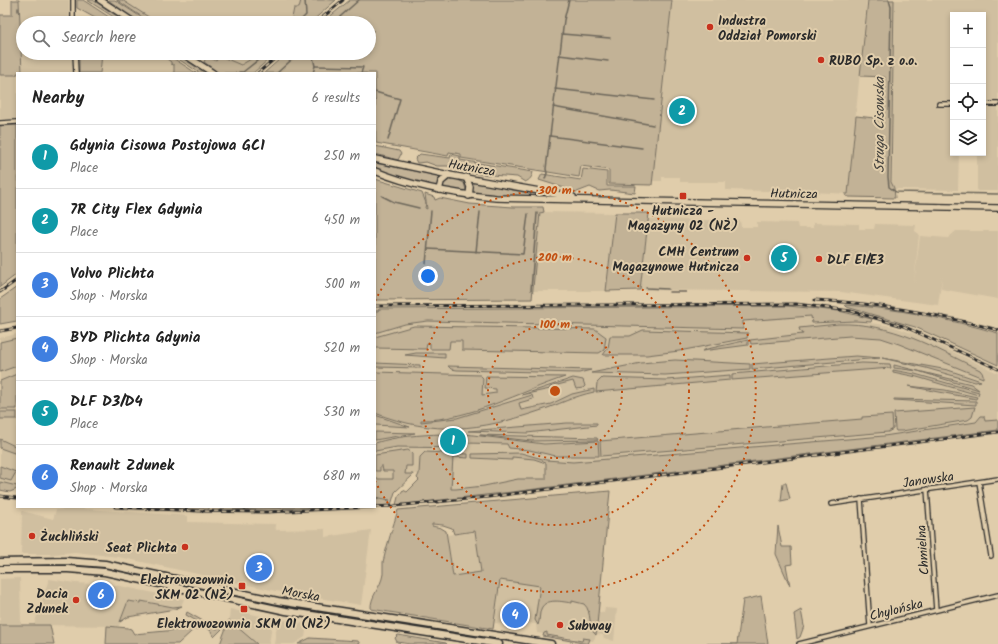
<!DOCTYPE html>
<html lang="en">
<head>
<meta charset="utf-8">
<style>
	body { margin:0; font-family:Kalam,sans-serif; background:#f2f2f2; color:#222 }
	.controls { position:absolute; right:12px; top:12px; display:grid; overflow:hidden; border-radius:0px; box-shadow:0 2px 6px #0003 }
	.controls button { width:36px; height:36px; display:grid; place-items:center; padding:0; border:0; border-bottom:1px solid #e0e0e0; background:#fff; color:#222; font:20px sans-serif }
	.you { position:absolute; left:428px; top:276px; width:14px; height:14px; margin:-10px; border:3px solid #fff; border-radius:50%; background:#1a73e8; box-shadow:0 0 0 6px #1a73e833 }
	.badge { display:grid; place-items:center; width:26px; height:26px; border-radius:50%; background:#d93025; color:#fff; font-size:13px; font-weight:700 }
	.pin { position:absolute; translate:-50% -50%; border:2px solid #fff; box-shadow:0 1px 4px #0006 }
	.list { margin:0; padding:0; list-style:none }
	h2 { display:flex; justify-content:space-between; align-items:center; height:52px; margin:0; padding:0 16px; font-size:17px }
	h2 small { font-size:13px; font-weight:400; color:#767676 }
	.list li { display:grid; grid-template-columns:26px 1fr auto; gap:12px; align-items:center; box-sizing:border-box; height:64px; padding:0 16px; border-top:1px solid #e0e0e0 }
	.list b { display:block; font-size:15px; white-space:nowrap }
	.list p { margin:0; font-size:13px; white-space:nowrap; color:#767676 }
	.list em { font-size:13px; font-style:normal; color:#767676 }
	.icon { flex:none; width:22px; height:22px; fill:none; stroke:currentColor; stroke-width:2; stroke-linecap:round; stroke-linejoin:round }
	.map { position:relative; flex:none; width:998px; height:644px; overflow:hidden }
	.search { position:absolute; background:#fff; box-shadow:0 2px 6px #0003; left:16px; top:16px; width:360px; height:44px; display:flex; align-items:center; gap:10px; box-sizing:border-box; padding:0 14px; border-radius:22px; color:#767676; font-size:15px }
	.panel { position:absolute; background:#fff; box-shadow:0 2px 6px #0003; left:16px; top:72px; width:360px; height:436px; border-radius:0px }
	.map>svg:first-child { display:block }
</style>
</head>
<body>
<div class="map">
<svg width="998" height="644" viewBox="0 0 998 644">
	<rect width="100%" height="100%" fill="#e0cdab"/>
	<filter id="ink" filterUnits="userSpaceOnUse"><feTurbulence type="fractalNoise" baseFrequency=".025" numOctaves="2"/><feDisplacementMap in="SourceGraphic" scale="8" xChannelSelector="R" yChannelSelector="G"/><feConvolveMatrix kernelMatrix="1 2 1 2 8 2 1 2 1" color-interpolation-filters="sRGB"/></filter>
	<g filter="url(#ink)">
		<g fill="#d0bfa0">
			<path d="M19,0h50l1,23h-47v30l79,1 37,-1 24,3 11,9v8h-152z"/>
			<path d="M122,0h179v3l-2,5h-5l-3,15h-133z"/>
			<path d="M672,0h195l-19,194 -35,-2 -87,-2v-8h-46v-5h-18v4h-10z"/>
			<path d="M894,0h104v191h-21v-38h6v-138h-30v138h6l-1,37 -62,-1 -4,-3z"/>
			<path d="M203,53h58l-20,12 -21,-9 -4,5z"/>
			<rect x="0" y="75" width="17" height="44"/>
			<path d="M540,212l75,1 -9,78h-74z"/>
			<path d="M648,219l92,2 1,6h16v-5l40,1 1,5h15v-5l46,1v5h15l1,-5 41,1 -1,6 4,3 -5,49 6,-47 28,2 8,-7h42v68l-57,-10 1,-12 -4,28 -97,-13 -201,-2z"/>
			<path d="M521,308v15l222,6v-8l69,-5 1,7 42,-2 37,5 25,9 81,38v54l-568,71 2,-23 -21,-1 -22,16 1,11 -15,1v-193z"/>
			<path d="M17,334v159l-17,-3v-152z"/>
			<path d="M72,508l116,8v6l87,2 1,6 49,-1v8l46,-7 -10,75 -85,-14 -157,-34 -44,-5 -22,2h-32l1,-43 31,8 3,-9z"/>
			<path d="M475,531l6,41 -28,4 -6,-41z"/>
			<path d="M20,578l1,47h-21v-46z"/>
			<path d="M49,579l26,4 40,2 69,14 -3,7 -8,1 -32,-6v2l-13,-2 -9,25 -85,-1z"/>
			<path d="M500,579l100,17 -1,16 5,1 1,-5 12,1 -3,32 -10,-3 -1,-3 -6,-1 -4,7 -56,-8 -1,-9 -9,-1 -6,3 -26,-3z"/>
			<path d="M230,609l43,10 -4,25h-12l-28,-24z"/>
			<path d="M278,619l29,5 -2,13 -11,7h-20z"/>
		</g>
		<g fill="#c2b296" stroke="#766e60" fill-rule="evenodd">
			<path d="M12,0h7l3,73h-5v2h-17v-60h12z"/>
			<path d="M77,0h6l32,21 -2,2h-9l-27,-15z"/>
			<path d="M87,0h6l34,23h-4z"/>
			<path d="M108,0h7l35,23h-9z"/>
			<path d="M117,0h5l36,23h-7z"/>
			<path d="M301,0h35l-26,23h-19l3,-15h5z"/>
			<path d="M350,0h322l-20,185 -43,-1v-14l-28,-4 -2,11 -118,-19v-4l-12,-2 -1,4 -72,-13 -1,-70h-111l23,-20h82v-30h-47z"/>
			<path d="M868,0h26l-3,182 3,6 1,10 -46,-1 -3,-1 -1,-2h3l8,-78 28,3 1,-42 -25,-1z"/>
			<path d="M79,53l23,1 -2,19h-21z"/>
			<path d="M139,53h26l31,20h-22v-8l-3,-1v-2l-8,-6z"/>
			<path d="M169,53h6l30,20h-5z"/>
			<path d="M261,53h15l-23,20h-34l-15,-11 3,-7 9,6 4,-5 21,9z"/>
			<path d="M17,125v149l-17,13v-161z"/>
			<path d="M375,146l24,5 2,3 -3,6 -23,-6z"/>
			<path d="M420,154l30,4 1,-4 9,2v4l73,12c-1,5 -3,8 -8,10l-8,-5 -39,-3 -31,-8h-10l-11,-4 -9,1 -2,-4z"/>
			<path d="M375,163l69,14 -7,10 -25,-5 -37,-13z"/>
			<path d="M583,169l24,3v14h29l-1,7 -25,-3 -11,1 -9,-4 -13,5 -38,-12 3,-6 39,6z"/>
			<path d="M454,178l10,5 3,10 -24,-4 1,-6z"/>
			<path d="M375,179l47,14 4,10 -1,5 2,1 -2,-15 9,3 1,3 5,-2 30,6 43,3h30l1,5 -4,1 -8,86 -157,1z"/>
			<path d="M470,180l60,11 1,3 -1,2h-27l-31,-3z"/>
			<path d="M615,213h34l-9,77 -34,1z"/>
			<path d="M17,287v34l-17,3v-25z"/>
			<path d="M845,305c52,3 103,14 153,28v32l-83,-38 -68,-20z"/>
			<path d="M788,306l51,5 33,8 -1,3 -16,-1 -43,2 -1,-7 -68,5v8l-315,-8 -23,3 -30,9v-22h3l1,-2z"/>
			<path d="M838,324c53,-2 97,24 142,46l3,4v4l-84,-34 -18,-6 -31,-2 -99,8 -1,-4 53,-6 -1,-2 -2,-1 -1,-3z"/>
			<path d="M414,326l181,3 11,8 -2,13 -5,3 -137,-3v-9h-12l-1,8h-19v-6h-3l-1,6 -51,-1v-11z"/>
			<path d="M643,330l105,3 -1,5 -68,13 -32,4h-44l5,-7 2,-12h20z"/>
			<path d="M17,338v28l-17,6v-30z"/>
			<path d="M748,340v5l-46,6 5,-2z"/>
			<path d="M416,353h29v5l-40,-3z"/>
			<path d="M856,356l24,2 -128,11v-5z"/>
			<path d="M882,358l66,12 33,11 -6,1 -49,-14z"/>
			<path d="M675,360l75,4v5l-85,6 -74,-2 50,-10z"/>
			<path d="M375,363l45,2v3l-45,-1z"/>
			<path d="M862,363l28,1 1,4 -159,12v-6z"/>
			<path d="M894,365l77,19 8,6 -61,-19 -24,-3z"/>
			<path d="M448,366l143,4 -12,3 -122,-3 -6,-1z"/>
			<path d="M893,370l22,4 64,18 -1,3 -61,-18 -24,-5z"/>
			<path d="M375,372l105,3 3,3 -1,17 14,-2v-4l-11,-1 1,-12 79,1c-43,14 -98,44 -144,43v2l36,-4 75,-23 1,4 -14,4 2,7 30,-6 21,-10 22,-5v3c-20,4 -36,13 -55,19 -59,20 -105,25 -164,2z"/>
			<path d="M17,374v35h-17v-28z"/>
			<path d="M730,375v5l-134,12 1,-9 5,-5 64,2z"/>
			<path d="M573,378l10,2 2,6 -2,2 -7,1 -3,-8 -23,6v2l-28,6z"/>
			<path d="M908,386l37,4 32,7 -1,2z"/>
			<path d="M894,399l82,2v4l-82,-5z"/>
			<path d="M975,407l-3,10 -4,3 -66,11h-6l-1,-2 -1,-16z"/>
			<rect x="0" y="412" width="17" height="7"/>
			<path d="M375,415l35,12 -35,-2z"/>
			<path d="M892,415l1,14 -5,3 -287,24 -1,-15 262,-22v-2z"/>
			<path d="M981,416h3l1,5 13,-1v10l-486,62 -116,13 2,-8 5,-7 4,2 12,-12 -2,-2 2,-4 1,-17 5,-5 43,2v4l-15,-1 -2,32h5l28,-3 34,-7h28v-16l-12,-4 -22,-2v3l-40,-2v-4l49,-1 25,7 27,2 311,-26 92,-14z"/>
			<path d="M567,423h30v2l-70,8 -59,-2z"/>
			<path d="M375,432l40,1 -40,7z"/>
			<path d="M442,434h23l79,10 54,-3 1,15h-43l-27,-6 -20,-2 -2,-4 -40,-1 -1,5 -69,-1 -22,4v-8c22,-7 44,-8 67,-9z"/>
			<path d="M480,435l117,3 1,2 -67,1z"/>
			<path d="M0,439l17,8v7l-17,-6z"/>
			<path d="M408,450l4,3v13h-6l-1,8h8l-1,2 -17,16 -4,13 -16,1v-8l14,3 1,-1 -15,-3v-18h18v-8h-10l-1,-5h-2v5h-5v-16z"/>
			<path d="M0,466l16,6 -5,9 -11,-3z"/>
			<path d="M0,482l17,4v3l-7,3 -10,-2z"/>
			<path d="M783,483h3l4,16 -9,2z"/>
			<path d="M610,491l-14,144c-9,-7 -3,-23 -12,-31l-12,-3v2c-9,-1 -26,-6 -31,6 -2,5 -1,11 -3,16l-3,-5 5,-34 -40,-6 -7,49 -122,-20c-1,-13 10,-21 12,-35 0,-4 0,-8 0,-12 4,-18 10,-35 15,-52zM432,524l11,1 9,3 2,6 21,-3 6,41 -28,4 -7,-45 -5,-3 -9,-2z"/>
			<path d="M147,507h63l-2,3z"/>
			<path d="M219,507h127l-125,3z"/>
			<path d="M778,526l4,21h9l1,17 -6,1 4,21 -14,-32z"/>
			<path d="M761,596l7,48h-67h36l6,-44z"/>
			<path d="M128,601l13,2v-2l32,6 9,-1 -7,3 -47,8 -8,5z"/>
			<path d="M801,610l3,16 -4,11 -3,2 -3,-25z"/>
			<path d="M187,612l30,17 6,-4 -1,4 -8,8 -3,-6 -9,-7 -4,5 -5,1 -15,14h-72l1,-18 21,2 3,1 3,5 64,-6 4,-4 -16,-9z"/>
			<path d="M229,620l28,24h-37z"/>
			<path d="M0,625h50l4,19h-54z"/>
			<path d="M547,632v3l35,6 1,-3 7,1 -2,5 -45,-8 1,-3z"/>
			<path d="M398,635l48,8 1,1h-36l-14,-2 -2,-4z"/>
			<path d="M310,638l48,3 2,3h-62z"/>
		</g>
		<g fill="none" stroke-linecap="round" stroke-linejoin="round">
			<g stroke="#6c665a" stroke-width="1.5">
				<path d="M889,0l2,7 -3,170 1,10 7,5 102,2"/>
				<path d="M18,8v3"/>
				<path d="M298,23l8,-8 -1,-15"/>
				<path d="M333,23l26,-23"/>
				<path d="M369,31h4"/>
				<path d="M562,34l48,4"/>
				<path d="M312,53l3,13 -2,7"/>
				<path d="M559,55l49,6"/>
				<path d="M315,66l48,1 -2,6"/>
				<path d="M239,72h4l24,-19"/>
				<path d="M277,73l22,-20"/>
				<path d="M555,89l99,11"/>
				<path d="M375,92l25,7 -12,41"/>
				<path d="M553,107l100,18"/>
				<path d="M550,136l92,12"/>
				<path d="M545,179l2,-6 -1,-4 18,-149 5,-20"/>
				<path d="M382,196l12,6 25,6"/>
				<path d="M428,249l95,5 5,-40"/>
				<path d="M476,252l4,-40"/>
				<path d="M426,264l5,-53"/>
				<path d="M646,288l22,1"/>
				<path d="M531,290l6,-77"/>
				<path d="M669,292h17"/>
			</g>
			<g stroke="#2b2b2b" stroke-width="6">
				<g id="street">
					<path d="M73,0v23"/>
					<path d="M75,53l1,20"/>
					<path d="M939,104h14"/>
					<path d="M983,104h15"/>
					<path d="M0,123l17,-1"/>
					<path d="M979,482l12,74"/>
					<path d="M927,489l9,121"/>
					<path d="M861,499l9,127"/>
					<path d="M831,504l167,-25"/>
					<path d="M799,644l199,-49"/>
				</g>
			</g>
			<g stroke="#2b2b2b" stroke-width="8">
				<g id="secondary">
					<path d="M100,0l35,23"/>
					<path d="M182,53l31,20"/>
					<path d="M375,159l74,16 124,22"/>
					<path d="M375,171c39,16 79,23 121,27l502,10"/>
					<path d="M466,177l4,10 -1,9"/>
					<path d="M439,190l2,-8 8,-7"/>
				</g>
			</g>
			<g stroke="#2b2b2b" stroke-width="9">
				<g id="primary">
					<path d="M0,562l66,-1 39,3 173,37 273,43"/>
					<path d="M0,569h68l37,3 181,39 213,33"/>
				</g>
			</g>
			<use href="#street" stroke="#e0cdab" stroke-width="3.5"/>
			<use href="#secondary" stroke="#e0cdab" stroke-width="5.5"/>
			<use href="#primary" stroke="#e0cdab" stroke-width="6"/>
			<g stroke="#2b2b2b" stroke-width="3">
				<g id="rail">
					<path d="M316,23l27,-23"/>
					<path d="M258,73l23,-20"/>
					<path d="M0,292l17,-12"/>
					<path d="M815,300c62,3 123,14 183,30"/>
					<path d="M375,306l421,-2 55,7 52,15 95,43"/>
					<path d="M0,331l17,-3"/>
					<path d="M0,496l17,2"/>
					<path d="M115,507l85,4 67,1 127,-6 94,-9 510,-65"/>
				</g>
			</g>
			<use href="#rail" stroke="#e0cdab" stroke-width="1.5" stroke-dasharray="4.5" stroke-linecap="butt"/>
		</g>
	</g>
	<g fill="none" stroke="#c25012" stroke-width="2" stroke-dasharray="2 4">
		<circle cx="555" cy="391" r="67"/>
		<circle cx="555" cy="391" r="134"/>
		<path d="M375 301A201 201 0 1 1 375 481"/>
	</g>
	<g fill="#c8321e" stroke="#e0cdab" stroke-width="1.5">
		<circle cx="710" cy="27" r="4"/>
		<circle cx="821" cy="60" r="4"/>
		<rect x="679" y="192" width="8" height="8" rx="2"/>
		<circle cx="747" cy="258" r="4"/>
		<circle cx="819" cy="259" r="4"/>
		<circle cx="32" cy="536" r="4"/>
		<circle cx="185" cy="547" r="4"/>
		<rect x="238" y="582" width="8" height="8" rx="2"/>
		<circle cx="76" cy="600" r="4"/>
		<rect x="240" y="605" width="8" height="8" rx="2"/>
		<circle cx="560" cy="625" r="4"/>
	</g>
	<g text-anchor="middle" stroke-width="4" stroke-linejoin="round" paint-order="stroke">
		<g font-size="13" font-weight="bold" fill="#2b2b2b" stroke="#e0cdab" text-anchor="start">
			<text x="718" y="25">Industra<tspan x="718" dy="15">Oddział Pomorski</tspan></text>
			<text x="829" y="65">RUBO Sp. z o.o.</text>
			<text x="683" y="215" text-anchor="middle">Hutnicza -<tspan x="683" dy="15">Magazyny 02 (NŻ)</tspan></text>
			<text x="739" y="256" text-anchor="end">CMH Centrum<tspan x="739" dy="15">Magazynowe Hutnicza</tspan></text>
			<text x="827" y="264">DLF E1/E3</text>
			<text x="40" y="541">Żuchliński</text>
			<text x="177" y="552" text-anchor="end">Seat Plichta</text>
			<text x="234" y="584" text-anchor="end">Elektrowozownia<tspan x="234" dy="15">SKM 02 (NŻ)</tspan></text>
			<text x="68" y="598" text-anchor="end">Dacia<tspan x="68" dy="15">Zdunek</tspan></text>
			<text x="244" y="628" text-anchor="middle">Elektrowozownia SKM 01 (NŻ)</text>
			<text x="568" y="630">Subway</text>
		</g>
		<g font-size="13" fill="#2b2b2b" stroke="#e0cdab">
			<text transform="translate(472 167) rotate(10)" y="5">Hutnicza</text>
			<text transform="translate(794 193) rotate(1)" y="5">Hutnicza</text>
			<text transform="translate(928 479) rotate(-8)" y="5">Janowska</text>
			<text transform="translate(922 550) rotate(-94)" y="5">Chmielna</text>
			<text transform="translate(301 593) rotate(10)" y="5">Morska</text>
			<text transform="translate(896 609) rotate(-14)" y="5">Chylońska</text>
		</g>
		<g font-size="14" font-style="italic" fill="#413f3b" stroke="#e0cdab">
			<text transform="translate(879 125) rotate(-90)" y="5">Struga Cisowska</text>
		</g>
	</g>
	<circle cx="555" cy="391" r="6" fill="#c25012" stroke="#e0cdab" stroke-width="2"/>
	<g font-size="12" text-anchor="middle" font-weight="bold" fill="#c25012" stroke="#e0cdab" stroke-width="4" stroke-linejoin="round" paint-order="stroke">
		<text x="555" y="194">300 m</text>
		<text x="555" y="261">200 m</text>
		<text x="555" y="328">100 m</text>
	</g>
</svg>
<div class="controls">
<button>+</button>
<button>−</button>
<button><svg class="icon" aria-label="locate" viewBox="0 0 24 24"><circle cx="12" cy="12" r="6"/><path d="M12 2v4M12 18v4M2 12h4M18 12h4"/></svg></button>
<button><svg class="icon" aria-label="layers" viewBox="0 0 24 24"><path d="M12 4l9 5-9 5-9-5zM3 14l9 5 9-5"/></svg></button>
</div>
<div class="you"></div>
<div class="pin badge" style="left:453px;top:441px;background:#0f9aa8">1</div>
<div class="pin badge" style="left:682px;top:111px;background:#0f9aa8">2</div>
<div class="pin badge" style="left:259px;top:568px;background:#3f7fe0">3</div>
<div class="pin badge" style="left:515px;top:615px;background:#3f7fe0">4</div>
<div class="pin badge" style="left:784px;top:258px;background:#0f9aa8">5</div>
<div class="pin badge" style="left:101px;top:595px;background:#3f7fe0">6</div>
<div class="search"><svg class="icon" aria-label="search" viewBox="0 0 24 24"><circle cx="10" cy="10" r="6"/><path d="M15 15l6 6"/></svg>Search here</div>
<section class="panel">
<h2>Nearby<small>6 results</small></h2>
<ul class="list">
<li><span class="badge" style="background:#0f9aa8">1</span><div><b>Gdynia Cisowa Postojowa GC1</b><p>Place</p></div><em>250 m</em></li>
<li><span class="badge" style="background:#0f9aa8">2</span><div><b>7R City Flex Gdynia</b><p>Place</p></div><em>450 m</em></li>
<li><span class="badge" style="background:#3f7fe0">3</span><div><b>Volvo Plichta</b><p>Shop · Morska</p></div><em>500 m</em></li>
<li><span class="badge" style="background:#3f7fe0">4</span><div><b>BYD Plichta Gdynia</b><p>Shop · Morska</p></div><em>520 m</em></li>
<li><span class="badge" style="background:#0f9aa8">5</span><div><b>DLF D3/D4</b><p>Place</p></div><em>530 m</em></li>
<li><span class="badge" style="background:#3f7fe0">6</span><div><b>Renault Zdunek</b><p>Shop · Morska</p></div><em>680 m</em></li>
</ul>
</section>
</div>
</body>
</html>
